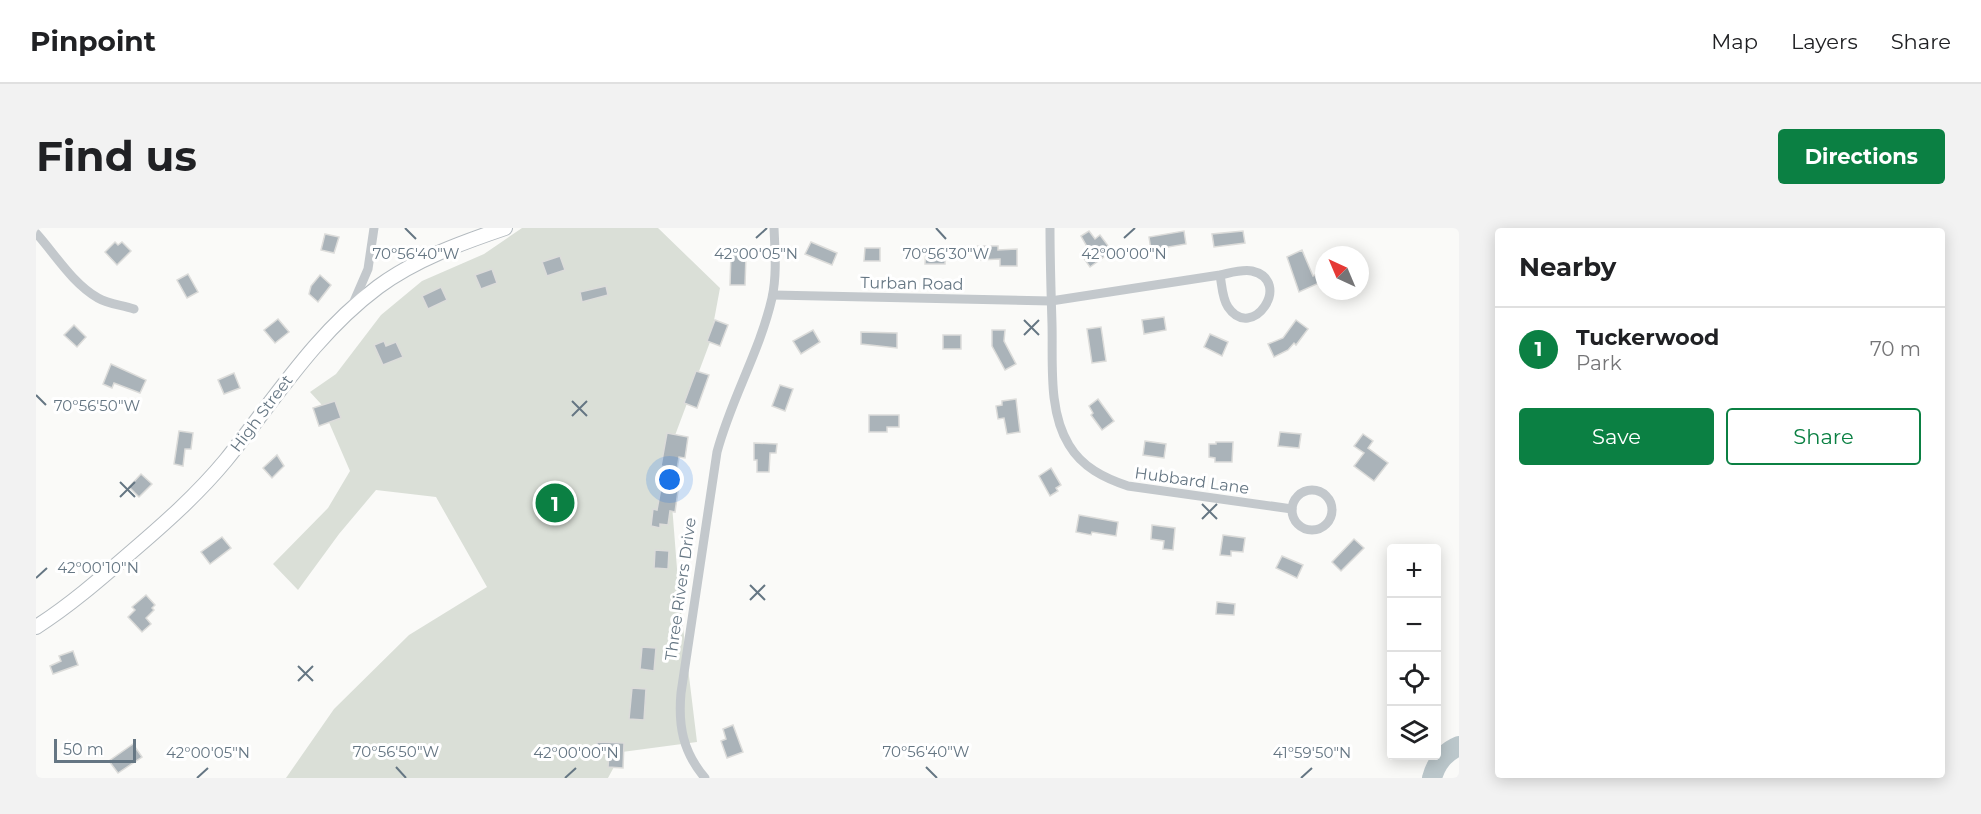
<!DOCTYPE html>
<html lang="en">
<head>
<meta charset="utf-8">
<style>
	body { margin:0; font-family:Montserrat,sans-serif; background:#f2f2f2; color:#202124 }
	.controls { position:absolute; right:18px; bottom:18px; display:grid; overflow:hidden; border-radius:6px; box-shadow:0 3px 15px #0003 }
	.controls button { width:54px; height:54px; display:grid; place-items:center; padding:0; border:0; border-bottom:2px solid #e0e0e0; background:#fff; color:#202124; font:30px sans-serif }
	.compass { position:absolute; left:1279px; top:18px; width:54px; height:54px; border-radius:50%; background:#fff; box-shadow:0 3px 15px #0003; rotate:316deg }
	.scale { position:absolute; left:18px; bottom:15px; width:82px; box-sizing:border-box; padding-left:6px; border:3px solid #657683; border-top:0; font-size:16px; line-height:21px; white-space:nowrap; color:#657683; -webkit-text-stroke:4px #fff; paint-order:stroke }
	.you { position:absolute; left:634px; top:252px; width:21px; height:21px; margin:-15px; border:4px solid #fff; border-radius:50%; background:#1a73e8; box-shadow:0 0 0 9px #1a73e833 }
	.badge { display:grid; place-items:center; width:39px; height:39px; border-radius:50%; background:#0b8043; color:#fff; font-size:20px; font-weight:700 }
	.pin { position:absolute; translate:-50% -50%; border:3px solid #fff; box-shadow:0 2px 6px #0006 }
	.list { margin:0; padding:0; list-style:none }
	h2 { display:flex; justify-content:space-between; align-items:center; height:78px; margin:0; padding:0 24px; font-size:26px }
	h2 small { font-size:20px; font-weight:400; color:#757577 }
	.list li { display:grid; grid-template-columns:39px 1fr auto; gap:18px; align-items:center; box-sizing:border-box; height:84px; padding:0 24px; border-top:2px solid #e0e0e0 }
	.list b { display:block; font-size:22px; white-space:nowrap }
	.list p { margin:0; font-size:20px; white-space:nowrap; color:#757577 }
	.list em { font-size:20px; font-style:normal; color:#757577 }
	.actions { display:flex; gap:12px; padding:18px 24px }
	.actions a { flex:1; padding:14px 0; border:2px solid #0b8043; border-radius:6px; text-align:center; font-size:21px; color:#0b8043 }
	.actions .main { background:#0b8043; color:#fff }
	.icon { flex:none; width:33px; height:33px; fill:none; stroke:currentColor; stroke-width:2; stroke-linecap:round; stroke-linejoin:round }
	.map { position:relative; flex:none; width:1423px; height:550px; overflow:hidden; border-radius:6px }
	header { display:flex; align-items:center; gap:36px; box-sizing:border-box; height:84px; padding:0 30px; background:#fff; border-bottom:2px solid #e0e0e0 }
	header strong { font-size:28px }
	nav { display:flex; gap:33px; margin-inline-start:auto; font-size:21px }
	.intro { display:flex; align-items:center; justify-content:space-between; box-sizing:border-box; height:144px; padding:0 36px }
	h1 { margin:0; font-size:42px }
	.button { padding:15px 27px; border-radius:6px; background:#0b8043; color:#fff; font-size:21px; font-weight:700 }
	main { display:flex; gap:36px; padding:0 36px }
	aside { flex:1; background:#fff; border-radius:6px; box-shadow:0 3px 15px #0003 }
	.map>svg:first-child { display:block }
</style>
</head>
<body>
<header>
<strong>Pinpoint</strong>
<nav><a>Map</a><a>Layers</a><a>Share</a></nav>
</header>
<div class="intro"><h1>Find us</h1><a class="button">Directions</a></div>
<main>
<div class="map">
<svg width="1423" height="550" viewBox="0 0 1423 550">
	<rect width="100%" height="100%" fill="#fafaf8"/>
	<path fill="#dadfd7" d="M486,0h136l62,60 -10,54 -42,112 11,140 18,148 -75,10 -14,26h-322l48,-69 75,-74 78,-48 -51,-90 -60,-7 -37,44 -41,56 -25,-26 55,-56 22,-37 -29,-67 -11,-12 26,-18 45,-59 41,-34 62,-27z"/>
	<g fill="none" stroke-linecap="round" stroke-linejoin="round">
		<path stroke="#bbc7cb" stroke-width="20" d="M1396,550c4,-15 13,-26 27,-32"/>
	</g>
	<g fill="#aab3b9" stroke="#dcdcda" stroke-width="1.5">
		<path d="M1053,3l6,8 5,-4 12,16 -22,16 -7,-10 7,-5 -9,-16z"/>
		<path d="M1148,3l2,13 -35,6 -2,-13z"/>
		<path d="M1207,3l2,12 -31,4 -2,-13z"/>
		<path d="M289,6l14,3 -5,16 -13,-3z"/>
		<path d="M79,14l3,3 4,-3 9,9 -14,14 -12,-13z"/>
		<path d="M775,14l26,11 -5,12 -27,-11z"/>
		<path d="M942,18h20v4l19,-1v17h-17v-7l-21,1z"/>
		<path d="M829,20h15v13h-16z"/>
		<path d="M890,21l19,1v14h-20z"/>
		<path d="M1266,22l11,26 2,-1 4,8 -20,9 -12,-35z"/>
		<path d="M695,26l15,1 -1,30h-15z"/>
		<path d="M524,28l5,14 -18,6 -5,-14z"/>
		<path d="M456,41l5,14 -16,6 -6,-14z"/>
		<path d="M152,46l10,18 -11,6 -10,-18z"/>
		<path d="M284,47l11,10 -13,17 -9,-8 2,-8z"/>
		<path d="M570,58l2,9 -26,7 -2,-10z"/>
		<path d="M405,59l6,13 -19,9 -6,-13z"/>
		<path d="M1128,89l2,13 -22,4 -2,-14z"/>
		<path d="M242,91l11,13 -14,11 -11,-13z"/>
		<path d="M679,92l13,5 -8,21 -13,-5z"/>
		<path d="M1260,92l12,9 -12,16 -2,-2 -6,7 -14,7 -6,-13 15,-6z"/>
		<path d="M38,97l12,12 -9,10 -13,-12z"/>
		<path d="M1065,99l5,34 -14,2 -5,-34z"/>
		<path d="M777,102l7,12 -19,12 -8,-13z"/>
		<path d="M956,102h13l-1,11 12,23 -11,6 -13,-24z"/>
		<path d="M825,104l36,1v15l-36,-4z"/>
		<path d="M1174,106l18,8 -6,14 -18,-9z"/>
		<rect x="907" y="107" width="18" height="14"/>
		<path d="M348,113l2,5 10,-4 7,15 -20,8 -9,-20z"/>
		<path d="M75,136l35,16 -6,13 -26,-10 -2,5 -9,-4z"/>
		<path d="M660,143l13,4 -12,33 -13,-5z"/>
		<path d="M198,145l6,15 -16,6 -6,-14z"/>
		<path d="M744,157l13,4 -8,22 -13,-5z"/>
		<path d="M980,171l4,33 -13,2 -3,-16 -6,1 -2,-13 6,-1v-4z"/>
		<path d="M1062,171l16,22 -12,9 -11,-15 2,-2 -4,-7z"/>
		<path d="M299,173l6,17 -22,8 -6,-18z"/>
		<path d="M833,187h30v12h-12v5h-18z"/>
		<path d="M143,203l14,2 -2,16h-6l-2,17 -9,-2z"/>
		<path d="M1244,204l21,2 -2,14 -21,-2z"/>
		<path d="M631,205l21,4 -3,21 -6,-1 -2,12 -16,-3z"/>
		<path d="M1327,206l10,7 -5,7 20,15 -14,18 -20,-15 10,-13 -10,-7z"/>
		<path d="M1109,213l21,3 -2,14 -21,-3z"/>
		<path d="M1180,214h17l-1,20h-17v-4l-6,-1v-13h7z"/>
		<path d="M718,215l23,1 -1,9h-6l-1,19h-12v-12h-3z"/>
		<path d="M241,227l7,11 -12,12 -9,-10z"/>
		<path d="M1015,240l10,17 -5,3 2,3 -8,5 -11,-20z"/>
		<path d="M105,246l11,10 -13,13 -10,-10z"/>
		<path d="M625,260l17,3 -3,21 -5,-1 -2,14 -8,-1v4l-9,-2 2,-17 4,1z"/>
		<path d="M1043,287l39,7 -2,14 -24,-4 -1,3 -15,-3z"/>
		<path d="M1116,297l23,3 -2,22 -10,-1 1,-8 -13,-2z"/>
		<path d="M1187,307l22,3 -2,14 -12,-1v5l-11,-1z"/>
		<path d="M186,309l9,11 -21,16 -9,-12z"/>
		<path d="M1318,311l10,9 -23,23 -9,-9z"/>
		<path d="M619,322l14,1 -1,18 -14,-1z"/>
		<path d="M1246,328l21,9 -6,13 -21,-10z"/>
		<path d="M110,367l9,10 -3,3 2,2 -8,8 5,6 -9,8 -14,-15 7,-7 -3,-3z"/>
		<path d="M1181,374l18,2 -1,11 -18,-1z"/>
		<path d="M606,419l14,1 -2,23 -14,-2z"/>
		<path d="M37,423l5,14 -25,9 -3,-8 11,-5 -2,-5z"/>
		<path d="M596,460l14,1 -2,31 -15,-1z"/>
		<path d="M697,497l10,27 -16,6 -6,-17 5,-2 -3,-10z"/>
		<path d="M561,514l27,1 -1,25 -15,-1 1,-12 -12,-1z"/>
		<path d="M97,516l9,13 -24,16 -9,-12z"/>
	</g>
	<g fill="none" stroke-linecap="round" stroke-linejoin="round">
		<g stroke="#b3babf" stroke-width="16">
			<path id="secondary" d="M0,399c33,-21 63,-47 93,-73 34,-29 68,-59 97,-94 49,-61 89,-126 152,-173 38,-28 83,-44 127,-59"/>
		</g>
		<g stroke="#c3c8cc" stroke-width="9">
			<path d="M1014,0c0,32 1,64 2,96 1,39 -4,87 17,121 13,22 35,33 59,41l164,23"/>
			<path d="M0,5c19,21 36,50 62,65 10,6 24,7 36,11"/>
			<path d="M737,67l278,6 169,-26c10,-2 22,-6 32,-4 42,10 0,72 -24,36 -6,-9 -6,-22 -8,-32"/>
			<path d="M316,78l16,-37 6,-41"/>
			<circle cx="1276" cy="282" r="20"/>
			<path d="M669,550c-22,-26 -27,-52 -24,-85l36,-241c14,-53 43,-101 55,-154 5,-23 3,-47 2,-70"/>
		</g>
		<use href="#secondary" stroke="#fff" stroke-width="14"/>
	</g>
	<path fill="none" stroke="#657683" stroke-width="2" d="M369,0l11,11M900,0l10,11M720,10l11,-10M1088,10l11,-10M988,92l15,15M988,107l15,-15M0,167l10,10M536,173l15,15M536,188l15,-15M84,254l15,15M84,269l15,-15M1166,276l15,15M1166,291l15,-15M0,350l11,-10M714,357l15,15M714,372l15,-15M262,438l15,15M262,453l15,-15M360,539l10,11M890,539l11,11M161,550l11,-10M529,550l11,-10M1265,550l11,-10"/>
	<g text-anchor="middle" stroke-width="6" stroke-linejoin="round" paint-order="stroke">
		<g font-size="16" fill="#657683" stroke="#fff">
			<text transform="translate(876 55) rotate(1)" y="6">Turban Road</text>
			<text transform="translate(225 185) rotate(-53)" y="6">High Street</text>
			<text transform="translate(1156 252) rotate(8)" y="6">Hubbard Lane</text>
			<text transform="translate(644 361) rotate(-82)" y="6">Three Rivers Drive</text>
		</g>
	</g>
	<g font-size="15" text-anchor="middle" fill="#657683" stroke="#fff" stroke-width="6" stroke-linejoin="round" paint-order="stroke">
		<text x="720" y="31">42°00'05"N</text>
		<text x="1088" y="31">42°00'00"N</text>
		<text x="380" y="31">70°56'40"W</text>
		<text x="910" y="31">70°56'30"W</text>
		<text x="61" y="183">70°56'50"W</text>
		<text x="62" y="345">42°00'10"N</text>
		<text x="360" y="529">70°56'50"W</text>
		<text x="890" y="529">70°56'40"W</text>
		<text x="172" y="530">42°00'05"N</text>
		<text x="540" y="530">42°00'00"N</text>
		<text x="1276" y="530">41°59'50"N</text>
	</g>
</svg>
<div class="controls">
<button>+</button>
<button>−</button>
<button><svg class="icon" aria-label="locate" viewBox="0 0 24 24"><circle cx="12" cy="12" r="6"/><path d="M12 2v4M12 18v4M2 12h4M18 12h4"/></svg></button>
<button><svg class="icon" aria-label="layers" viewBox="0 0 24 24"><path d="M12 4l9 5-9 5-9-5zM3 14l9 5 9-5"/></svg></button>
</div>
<svg class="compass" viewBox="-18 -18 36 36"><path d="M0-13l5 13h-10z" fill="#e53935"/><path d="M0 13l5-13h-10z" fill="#757577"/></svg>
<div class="scale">50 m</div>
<div class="you"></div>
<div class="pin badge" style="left:519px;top:275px">1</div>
</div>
<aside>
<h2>Nearby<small></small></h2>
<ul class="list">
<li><span class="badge">1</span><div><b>Tuckerwood</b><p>Park</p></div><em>70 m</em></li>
</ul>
<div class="actions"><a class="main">Save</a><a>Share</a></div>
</aside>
</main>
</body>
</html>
